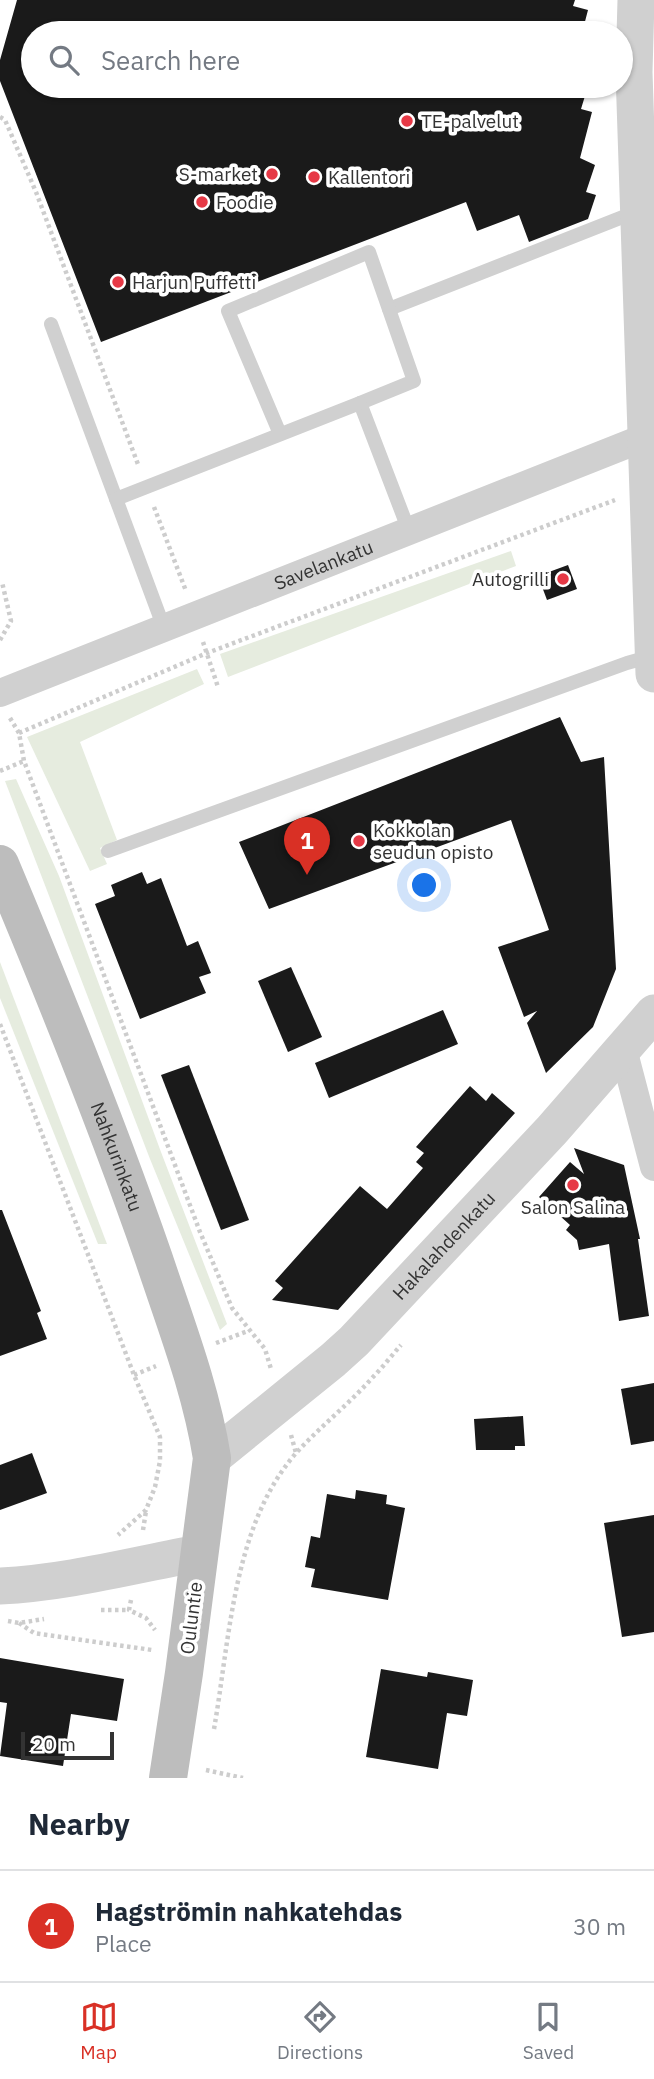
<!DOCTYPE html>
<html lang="en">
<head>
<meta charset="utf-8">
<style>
	body { margin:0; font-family:"IBM Plex Sans",sans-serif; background:#f6f6f7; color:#1f2937 }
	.scale { position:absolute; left:21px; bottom:18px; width:93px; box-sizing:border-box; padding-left:7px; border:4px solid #333; border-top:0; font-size:19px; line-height:24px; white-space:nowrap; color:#333; -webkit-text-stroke:5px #fff; paint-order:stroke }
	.you { position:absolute; left:425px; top:886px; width:24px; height:24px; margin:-18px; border:5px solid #fff; border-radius:50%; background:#1a73e8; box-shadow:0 0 0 10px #1a73e833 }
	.badge { display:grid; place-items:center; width:46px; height:46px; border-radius:50%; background:#d93025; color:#fff; font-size:23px; font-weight:700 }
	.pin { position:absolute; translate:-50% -58px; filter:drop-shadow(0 2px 4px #0008) }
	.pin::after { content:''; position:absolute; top:37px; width:24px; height:21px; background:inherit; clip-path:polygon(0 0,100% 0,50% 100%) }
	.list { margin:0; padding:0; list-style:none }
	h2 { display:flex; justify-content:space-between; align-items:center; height:91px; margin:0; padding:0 28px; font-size:30px }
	h2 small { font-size:23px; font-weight:400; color:#747a83 }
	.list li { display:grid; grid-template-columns:46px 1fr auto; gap:21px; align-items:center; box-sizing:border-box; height:112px; padding:0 28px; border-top:2px solid #e0e1e3 }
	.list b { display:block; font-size:26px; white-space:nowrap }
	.list p { margin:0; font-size:23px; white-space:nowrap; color:#747a83 }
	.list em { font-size:23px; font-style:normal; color:#747a83 }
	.icon { flex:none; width:38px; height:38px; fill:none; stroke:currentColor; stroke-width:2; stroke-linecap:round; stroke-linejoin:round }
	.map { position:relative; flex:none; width:654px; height:1778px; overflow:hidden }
	.search { position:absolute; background:#fff; box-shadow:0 2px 5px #0004; left:21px; right:21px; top:21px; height:77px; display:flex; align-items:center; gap:18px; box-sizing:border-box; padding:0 24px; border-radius:38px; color:#747a83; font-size:26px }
	.sheet { height:203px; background:#fff }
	nav { display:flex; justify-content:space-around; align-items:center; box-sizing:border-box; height:98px; border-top:2px solid #e0e1e3; background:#fff; font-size:19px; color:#747a83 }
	nav a { display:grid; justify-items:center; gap:4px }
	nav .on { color:#d93025 }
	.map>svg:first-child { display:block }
</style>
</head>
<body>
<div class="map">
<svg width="654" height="1778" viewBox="0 0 654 1778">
	<rect width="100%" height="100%" fill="#fff"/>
	<g fill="#e6ecdf">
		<path d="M511,551l5,15 -288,111 -8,-23z"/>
		<path d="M197,669l7,15 -124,58 37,98 -17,8 7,16 -17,7 -63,-134z"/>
		<path d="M16,779l43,97 102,276 66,172 -7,6 -70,-171 -145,-378z"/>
		<path d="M0,962l107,282h-9l-98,-246z"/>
	</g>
	<g fill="#1a1a1a">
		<path d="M17,0h558l-2,6 15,4 -6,23h-549v53h555l-7,23 11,3 -12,46 15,7 -9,27 10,3 -8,24 -59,23 -10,-27 -42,16 -11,-29 -365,140 -101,-261v-21z"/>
		<path d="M568,565l9,24 -30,11 -9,-24z"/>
		<path d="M560,717l21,45 23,-5 12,212 -23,58 -47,46 -19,-50 10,-12 -13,6 -26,-70 51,-17 -38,-110 -242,89 -30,-67z"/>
		<path d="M142,872l5,12 14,-6 26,68 11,-5 13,32 -12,4 7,16 -66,26 -45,-115 20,-8 -4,-11z"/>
		<path d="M291,967l31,70 -34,15 -30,-71z"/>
		<path d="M443,1010l15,34 -129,54 -14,-35z"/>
		<path d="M189,1065l60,155 -28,10 -60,-155z"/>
		<path d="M470,1086l16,15 6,-8 23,20 -177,197 -66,-10 11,-12 -8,-7 85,-95 27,23 36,-41 -7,-6 8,-9 -8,-6z"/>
		<path d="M574,1148l50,17 16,74h-2l11,77 -30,5 -10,-77 -30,6 -2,-10 -11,-10 4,-5 -31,-28 31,-35 14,12z"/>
		<path d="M0,1210h2l39,101 -4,2 10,26 -47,17z"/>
		<path d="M654,1383v58l-23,4 -10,-56z"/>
		<path d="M523,1416l2,30h-10v4h-39l-2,-31z"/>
		<path d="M32,1453l15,40 -47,17v-45z"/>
		<path d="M356,1490l31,5 -1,9 19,4 -17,92 -77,-13 4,-18 -10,-2 6,-31 9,2 7,-44 28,5z"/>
		<path d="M654,1515v117l-32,5 -18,-114z"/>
		<path d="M0,1658l124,21 -7,42 -46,-7 -8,52 -63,-10 7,-53 -7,-1z"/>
		<path d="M381,1669l46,8 1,-5 45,8 -6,36 -20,-3 -9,56 -72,-12z"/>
	</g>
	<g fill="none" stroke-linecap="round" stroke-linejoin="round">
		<g stroke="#cdcdcd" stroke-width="4.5" stroke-dasharray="3.5 3.5" stroke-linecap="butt">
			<path d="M0,117l5,3 31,72 103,275"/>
			<path d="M154,507l32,84"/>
			<path d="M0,640l11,-19 -9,-39"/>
			<path d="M203,642l15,45"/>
			<path d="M10,718l9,15 5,28 176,471 32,76 33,41 6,20"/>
			<path d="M19,733l188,-80 408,-153"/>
			<path d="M0,771l24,-10"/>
			<path d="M0,1024l134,351 26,62v24l-5,26 -9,23 -28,25"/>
			<path d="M216,1343l32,-12"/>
			<path d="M134,1375l22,-9"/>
			<path d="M291,1435l5,18"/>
			<path d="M143,1530l3,-19"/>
			<path d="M131,1600l-2,10 17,8 9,12"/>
			<path d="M101,1610h28"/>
			<path d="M8,1621l11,2 25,-4"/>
			<path d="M19,1623l15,10 118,17"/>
			<path d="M214,1729c16,-91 19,-205 83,-277 24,-26 52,-48 76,-75 10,-10 19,-22 28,-32"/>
			<path d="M206,1770l37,8"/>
		</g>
		<g stroke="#d0d0d0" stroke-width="14">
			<path d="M389,309l249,-98"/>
			<path d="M51,324l113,304"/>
			<path d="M280,434l-52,-123 141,-59 45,129 -54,22 49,128"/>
			<path d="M116,499l244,-96"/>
			<path d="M108,851l519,-188 25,-7"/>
		</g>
		<g stroke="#d0d0d0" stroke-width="28">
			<path id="s1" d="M0,693l646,-256"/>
			<path d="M623,1049l31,118"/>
		</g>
		<g stroke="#d0d0d0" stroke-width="37">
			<path d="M636,0l-2,72 20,602"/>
			<path id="s2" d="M212,1458l121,-98 21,-19 198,-211 102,-117"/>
			<path d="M0,1586c67,-3 134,-21 199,-33"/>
		</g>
		<path stroke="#bdbdbd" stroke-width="38" id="s3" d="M0,864c55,131 108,262 154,395 22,66 47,130 58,199l-28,215 -16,105"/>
	</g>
	<g fill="#e63946" stroke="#fff" stroke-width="2.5">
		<circle cx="407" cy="121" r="7"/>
		<circle cx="272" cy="174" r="7"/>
		<circle cx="314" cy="177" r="7"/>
		<circle cx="202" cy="202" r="7"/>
		<circle cx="118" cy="282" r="7"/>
		<circle cx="563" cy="579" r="7"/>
		<circle cx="359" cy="841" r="7"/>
		<circle cx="573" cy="1185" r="7"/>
	</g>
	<g text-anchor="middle" stroke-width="7" stroke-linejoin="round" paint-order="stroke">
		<g font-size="19" fill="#333" stroke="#fff" text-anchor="start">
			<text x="421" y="128">TE-palvelut</text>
			<text x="258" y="181" text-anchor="end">S-market</text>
			<text x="328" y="184">Kallentori</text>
			<text x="216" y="209">Foodie</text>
			<text x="132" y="289">Harjun Puffetti</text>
			<text x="549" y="586" text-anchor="end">Autogrilli</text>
			<text x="373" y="837">Kokkolan<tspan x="373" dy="22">seudun opisto</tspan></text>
			<text x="573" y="1214" text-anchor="middle">Salon Salina</text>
		</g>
		<g font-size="19" fill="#333" stroke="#fff">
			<text dy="7" stroke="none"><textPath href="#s1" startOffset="348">Savelankatu</textPath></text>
			<text dy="7" stroke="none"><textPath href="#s3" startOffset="315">Nahkurinkatu</textPath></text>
			<text dy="7" stroke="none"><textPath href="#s2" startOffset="315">Hakalahdenkatu</textPath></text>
			<text transform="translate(191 1618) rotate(-83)" y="7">Ouluntie</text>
		</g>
	</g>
</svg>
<div class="scale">20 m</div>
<div class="you"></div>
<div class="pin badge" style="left:307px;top:875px">1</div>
<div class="search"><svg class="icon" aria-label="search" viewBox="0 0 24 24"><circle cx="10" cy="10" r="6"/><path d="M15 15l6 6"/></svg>Search here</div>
</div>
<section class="sheet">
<h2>Nearby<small></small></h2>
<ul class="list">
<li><span class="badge">1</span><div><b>Hagströmin nahkatehdas</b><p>Place</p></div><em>30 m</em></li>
</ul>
</section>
<nav>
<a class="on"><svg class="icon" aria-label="map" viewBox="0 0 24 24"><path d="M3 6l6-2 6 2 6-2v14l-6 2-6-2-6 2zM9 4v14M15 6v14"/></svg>Map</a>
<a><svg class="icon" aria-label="directions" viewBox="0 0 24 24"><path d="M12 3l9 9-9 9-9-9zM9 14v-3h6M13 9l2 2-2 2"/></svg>Directions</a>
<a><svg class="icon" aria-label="saved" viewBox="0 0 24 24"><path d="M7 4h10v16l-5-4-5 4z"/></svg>Saved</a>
</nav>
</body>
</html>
